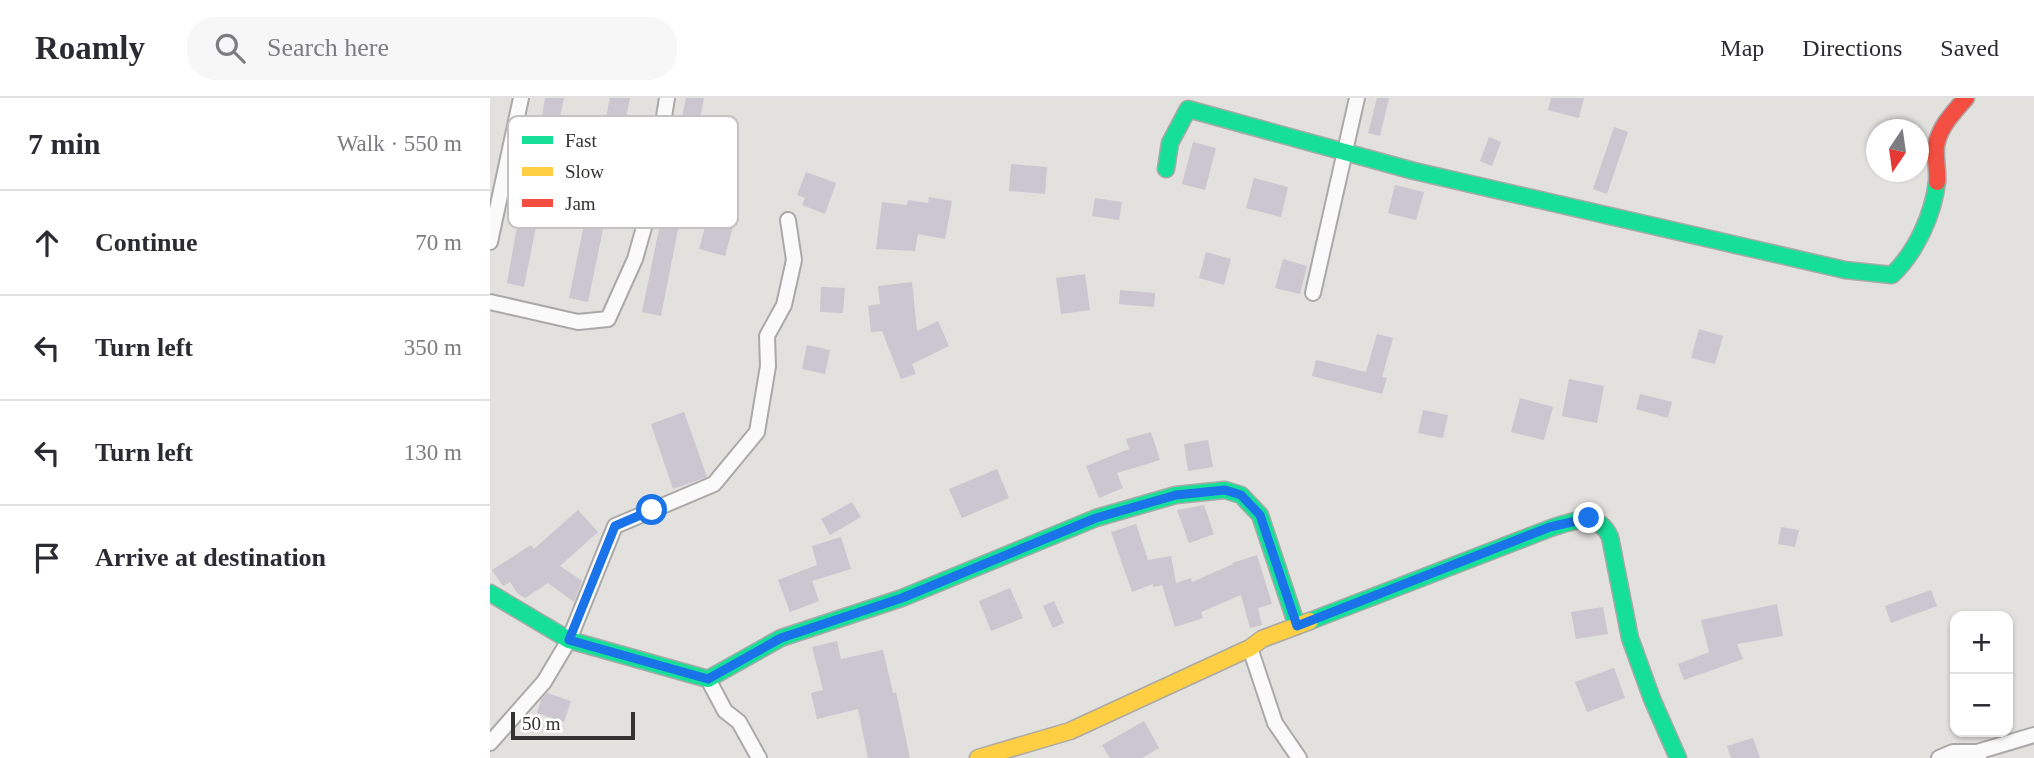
<!DOCTYPE html>
<html lang="en">
<head>
<meta charset="utf-8">
<style>
	body { margin:0; font-family:Georgia,serif; background:#f7f7f7; color:#2b2b33 }
	.controls { position:absolute; right:21px; bottom:21px; display:grid; overflow:hidden; border-radius:14px; box-shadow:0 2px 5px #0004 }
	.controls button { width:63px; height:63px; display:grid; place-items:center; padding:0; border:0; border-bottom:2px solid #e1e1e2; background:#fff; color:#2b2b33; font:35px sans-serif }
	.compass { position:absolute; left:1376px; top:21px; width:63px; height:63px; border-radius:50%; background:#fff; box-shadow:0 2px 5px #0004; rotate:193deg }
	.scale { position:absolute; left:21px; bottom:18px; width:124px; box-sizing:border-box; padding-left:7px; border:4px solid #323230; border-top:0; font-size:19px; line-height:24px; white-space:nowrap; color:#323230; -webkit-text-stroke:5px #fff; paint-order:stroke }
	.stop { position:absolute; width:21px; height:21px; margin:-16px; border:5px solid #1a73e8; border-radius:50%; background:#fff }
	.stop.end { background:#1a73e8; border-color:#fff; box-shadow:0 2px 7px #0008 }
	.list { margin:0; padding:0; list-style:none }
	h2 { display:flex; justify-content:space-between; align-items:center; height:91px; margin:0; padding:0 28px; font-size:30px }
	h2 small { font-size:23px; font-weight:400; color:#7c7c81 }
	.list li { display:grid; grid-template-columns:46px 1fr auto; gap:21px; align-items:center; box-sizing:border-box; height:105px; padding:0 28px; border-top:2px solid #e1e1e2 }
	.list b { display:block; font-size:26px; white-space:nowrap }
	.list em { font-size:23px; font-style:normal; color:#7c7c81 }
	.icon { flex:none; width:38px; height:38px; fill:none; stroke:currentColor; stroke-width:2; stroke-linecap:round; stroke-linejoin:round }
	.map { position:relative; flex:none; width:1544px; height:660px; overflow:hidden }
	header { display:flex; align-items:center; gap:42px; box-sizing:border-box; height:98px; padding:0 35px; background:#fff; border-bottom:2px solid #e1e1e2 }
	header strong { font-size:33px }
	nav { display:flex; gap:38px; margin-inline-start:auto; font-size:24px }
	.search { width:490px; height:63px; background:#f7f7f7; display:flex; align-items:center; gap:18px; box-sizing:border-box; padding:0 24px; border-radius:28px; color:#7c7c81; font-size:26px }
	main { display:flex }
	aside { flex:1; background:#fff }
	.map>svg:first-child { display:block }
</style>
</head>
<body>
<header>
<strong>Roamly</strong>
<div class="search"><svg class="icon" aria-label="search" viewBox="0 0 24 24"><circle cx="10" cy="10" r="6"/><path d="M15 15l6 6"/></svg>Search here</div>
<nav><a>Map</a><a>Directions</a><a>Saved</a></nav>
</header>
<main>
<aside>
<h2>7 min<small>Walk · 550 m</small></h2>
<ul class="list">
<li><svg class="icon" aria-label="ahead" viewBox="0 0 24 24"><path d="M12 20V5M6 11l6-6 6 6"/></svg><div><b>Continue</b></div><em>70 m</em></li>
<li><svg class="icon" aria-label="left" viewBox="0 0 24 24"><path d="M17 20v-9H6M10 6l-5 5 5 5"/></svg><div><b>Turn left</b></div><em>350 m</em></li>
<li><svg class="icon" aria-label="left" viewBox="0 0 24 24"><path d="M17 20v-9H6M10 6l-5 5 5 5"/></svg><div><b>Turn left</b></div><em>130 m</em></li>
<li><svg class="icon" aria-label="arrive" viewBox="0 0 24 24"><path d="M6 21V4h12l-3 4 3 4H6"/></svg><div><b>Arrive at destination</b></div></li>
</ul>
</aside>
<div class="map">
<svg width="1544" height="660" viewBox="0 0 1544 660">
	<rect width="100%" height="100%" fill="#e2e1de"/>
	<g fill="#cbc6cf">
		<path d="M55,0h19l-21,98 45,10 22,-108h20l-42,204 -19,-4 16,-78 -46,-9 -15,76 -17,-4 14,-79 19,-76z"/>
		<path d="M196,0h18l-18,93 33,8 -3,13 -33,-8 -22,112 -19,-4z"/>
		<path d="M887,0h12l-9,38 -12,-3z"/>
		<path d="M1061,0h33l-5,20 -31,-8z"/>
		<path d="M1124,29l14,5 -21,62 -14,-5z"/>
		<path d="M999,39l12,5 -9,24 -12,-5z"/>
		<path d="M703,44l23,6 -11,42 -23,-6z"/>
		<path d="M521,66l36,3 -2,27 -36,-3z"/>
		<path d="M316,74l30,11 -11,31 -23,-9 3,-7 -8,-3z"/>
		<path d="M764,80l34,9 -7,30 -35,-9z"/>
		<path d="M905,87l29,7 -8,28 -28,-7z"/>
		<path d="M439,99l23,4 -7,38 -27,-5 -3,17 -39,-2 6,-47 25,3 1,-5 20,3z"/>
		<path d="M605,100l27,4 -3,18 -27,-4z"/>
		<path d="M218,118l26,7 -9,33 -26,-7z"/>
		<path d="M716,154l25,7 -7,26 -25,-7z"/>
		<path d="M793,161l24,7 -7,28 -25,-6z"/>
		<path d="M595,176l5,36 -29,4 -5,-36z"/>
		<path d="M422,184l5,49 21,-10 11,25 -37,18 4,10 -15,5 -19,-48 -11,1 -3,-26 12,-2 -2,-18z"/>
		<path d="M331,189l24,1 -2,25 -23,-1z"/>
		<path d="M630,192l35,3 -1,14 -35,-3z"/>
		<path d="M1209,231l24,7 -8,28 -24,-6z"/>
		<path d="M887,236l16,4 -11,39 5,1 -5,16 -70,-18 4,-16 50,12z"/>
		<path d="M317,247l23,5 -5,24 -23,-5z"/>
		<path d="M1079,281l35,7 -7,37 -35,-7z"/>
		<path d="M1150,296l32,8 -4,16 -32,-9z"/>
		<path d="M1030,300l33,9 -9,33 -33,-8z"/>
		<path d="M933,312l25,5 -5,23 -25,-5z"/>
		<path d="M194,314l23,65 -34,12 -22,-65z"/>
		<path d="M661,334l9,28 -43,13 6,15 -24,10 -13,-32 43,-17 -3,-10z"/>
		<path d="M718,342l5,27 -25,4 -4,-27z"/>
		<path d="M507,371l12,29 -47,20 -13,-29z"/>
		<path d="M362,404l9,15 -31,18 -9,-16z"/>
		<path d="M714,407l10,29 -25,9 -12,-33z"/>
		<path d="M88,412l20,22 -38,34 22,15 -8,21 -26,-19 -23,15 -7,-4 -8,-12 -6,4 -2,-1 -10,-15 39,-25 3,4z"/>
		<path d="M646,426l12,36 23,-4 5,27 15,-5 1,4 41,-18 -1,-1 25,-8 15,49 -14,4 4,17 -12,3 -9,-33 -40,17 2,6 -28,9 -13,-42 -9,2v-3l-21,8 -21,-60z"/>
		<path d="M1291,429l18,3 -4,17 -17,-3z"/>
		<path d="M351,439l10,32 -39,12 7,20 -29,11 -12,-32 39,-15 -5,-19z"/>
		<path d="M520,490l13,30 -32,13 -12,-30z"/>
		<path d="M1441,492l6,16 -46,17 -6,-17z"/>
		<path d="M564,503l10,22 -11,5 -10,-22z"/>
		<path d="M1287,506l6,32 -46,8 6,15 -59,21 -6,-16 31,-12 -8,-32z"/>
		<path d="M1113,509l5,27 -32,5 -5,-27z"/>
		<path d="M347,543l4,18 42,-9 10,43 3,-1 14,66h-42l-10,-49 -41,10 -6,-26 12,-3 -11,-43z"/>
		<path d="M1124,570l11,30 -38,14 -12,-30z"/>
		<path d="M57,595l24,8 -7,21 -27,-9 4,-13z"/>
		<path d="M654,623l15,27 -17,10h-32l-8,-13z"/>
		<path d="M1263,640l7,20h-29l-4,-12z"/>
	</g>
	<g fill="none" stroke-linecap="round" stroke-linejoin="round">
		<g stroke="#aaa9a8" stroke-width="18">
			<g id="street">
				<path d="M0,144l31,-144"/>
				<path d="M823,195l44,-195"/>
				<path d="M0,204l88,20 30,-3 27,-60 14,-49 18,-112"/>
				<path d="M760,550l25,75 24,35"/>
				<path d="M218,581l17,32 14,11 20,36"/>
				<path d="M0,645l54,-61 25,-42 46,-114 99,-42 43,-52 11,-66 -1,-30 17,-31 10,-45 -6,-40"/>
				<path d="M1487,654l57,-17"/>
				<path d="M1449,660l14,-6h24l2,6"/>
			</g>
		</g>
		<g stroke="#aaa9a8" stroke-width="19">
			<g id="fast">
				<path d="M676,71l4,-26 18,-34 226,62 431,99 47,5c24,-23 41,-60 45,-93"/>
				<path d="M0,495l79,47 139,39 73,-41 121,-40 194,-80 80,-23 49,-5 16,5 19,20 37,111"/>
				<path d="M820,523l241,-93c22,-7 47,-18 59,9l20,101 22,61 26,59"/>
			</g>
		</g>
		<g stroke="#aaa9a8" stroke-width="19">
			<path id="slow" d="M488,660l92,-27 180,-83 12,-9 48,-18"/>
		</g>
		<g stroke="#aaa9a8" stroke-width="19">
			<path id="jam" d="M1447,84c1,-11 -2,-23 -1,-35 2,-19 18,-35 30,-49"/>
		</g>
		<use href="#street" stroke="#fbfafa" stroke-width="14"/>
		<use href="#fast" stroke="#16e098" stroke-width="16"/>
		<use href="#slow" stroke="#ffcf43" stroke-width="16"/>
		<use href="#jam" stroke="#f24e42" stroke-width="16"/>
	</g>
	<g fill="none" stroke-linecap="round" stroke-linejoin="round">
		<path stroke="#1a73e8" stroke-width="9" d="M162,412l-37,16 -46,114 139,39 73,-41 121,-40 194,-80 80,-23 49,-5 16,5 19,20 37,111 253,-99 39,-9"/>
	</g>
	<rect x="18" y="18" width="230" height="112" rx="10" fill="#fff" stroke="#c2c2c1" stroke-width="2"/>
	<rect x="32" y="38" width="31" height="8" fill="#16e098"/>
	<rect x="32" y="69" width="31" height="9" fill="#ffcf43"/>
	<rect x="32" y="101" width="31" height="8" fill="#f24e42"/>
	<g font-size="19" fill="#323230">
		<text x="75" y="49">Fast</text>
		<text x="75" y="80">Slow</text>
		<text x="75" y="112">Jam</text>
	</g>
</svg>
<div class="controls">
<button>+</button>
<button>−</button>
</div>
<svg class="compass" viewBox="-18 -18 36 36"><path d="M0-13l5 13h-10z" fill="#e53935"/><path d="M0 13l5-13h-10z" fill="#7c7c81"/></svg>
<div class="scale">50 m</div>
<div class="stop" style="left:162px;top:412px"></div>
<div class="stop end" style="left:1099px;top:420px"></div>
</div>
</main>
</body>
</html>
